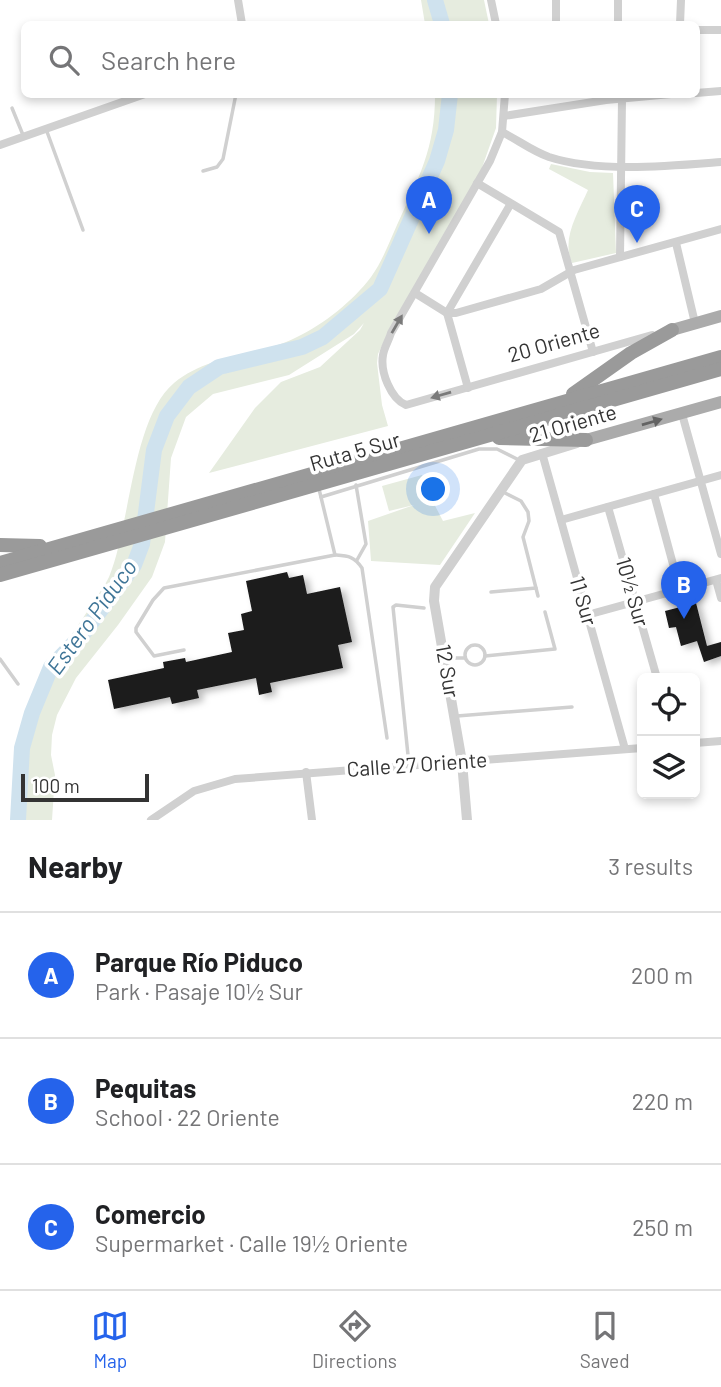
<!DOCTYPE html>
<html lang="en">
<head>
<meta charset="utf-8">
<style>
	body { margin:0; font-family:Barlow,sans-serif; background:#f2f2f2; color:#202124 }
	.controls { position:absolute; right:21px; bottom:21px; display:grid; overflow:hidden; border-radius:10px; box-shadow:0 4px 10px #0003 }
	.controls button { width:63px; height:63px; display:grid; place-items:center; padding:0; border:0; border-bottom:2px solid #e0e0e0; background:#fff; color:#202124; font:35px sans-serif }
	.scale { position:absolute; left:21px; bottom:18px; width:128px; box-sizing:border-box; padding-left:7px; border:4px solid #333; border-top:0; font-size:19px; line-height:24px; white-space:nowrap; color:#333; -webkit-text-stroke:5px #fff; paint-order:stroke }
	.you { position:absolute; left:434px; top:490px; width:24px; height:24px; margin:-18px; border:5px solid #fff; border-radius:50%; background:#1a73e8; box-shadow:0 0 0 10px #1a73e833 }
	.badge { display:grid; place-items:center; width:46px; height:46px; border-radius:50%; background:#2563eb; color:#fff; font-size:23px; font-weight:700 }
	.pin { position:absolute; translate:-50% -58px; filter:drop-shadow(0 2px 4px #0008) }
	.pin::after { content:''; position:absolute; top:37px; width:24px; height:21px; background:inherit; clip-path:polygon(0 0,100% 0,50% 100%) }
	.list { margin:0; padding:0; list-style:none }
	h2 { display:flex; justify-content:space-between; align-items:center; height:91px; margin:0; padding:0 28px; font-size:30px }
	h2 small { font-size:23px; font-weight:400; color:#757577 }
	.list li { display:grid; grid-template-columns:46px 1fr auto; gap:21px; align-items:center; box-sizing:border-box; height:126px; padding:0 28px; border-top:2px solid #e0e0e0 }
	.list b { display:block; font-size:26px; white-space:nowrap }
	.list p { margin:0; font-size:23px; white-space:nowrap; color:#757577 }
	.list em { font-size:23px; font-style:normal; color:#757577 }
	.icon { flex:none; width:38px; height:38px; fill:none; stroke:currentColor; stroke-width:2; stroke-linecap:round; stroke-linejoin:round }
	.map { position:relative; flex:none; width:721px; height:820px; overflow:hidden }
	.search { position:absolute; background:#fff; box-shadow:0 4px 10px #0003; left:21px; right:21px; top:21px; height:77px; display:flex; align-items:center; gap:18px; box-sizing:border-box; padding:0 24px; border-radius:10px; color:#757577; font-size:26px }
	.sheet { height:469px; background:#fff }
	nav { display:flex; justify-content:space-around; align-items:center; box-sizing:border-box; height:98px; border-top:2px solid #e0e0e0; background:#fff; font-size:19px; color:#757577 }
	nav a { display:grid; justify-items:center; gap:4px }
	nav .on { color:#2563eb }
	.map>svg:first-child { display:block }
</style>
</head>
<body>
<div class="map">
<svg width="721" height="820" viewBox="0 0 721 820">
	<defs>
		<filter id="shadow"><feDropShadow dx="5" dy="3" stdDeviation="3.5" flood-color="#0004"/></filter>
	</defs>
	<rect width="100%" height="100%" fill="#fff"/>
	<g fill="#e6ecdf">
		<path d="M421,0h63l5,24h-64z"/>
		<path d="M435,95h62l-1,33 -18,51 -88,150 -12,25 -1,9 5,42 6,21 -179,47 46,-65 26,-26 39,-15 40,-37 4,-7 -10,11 -65,41 -76,19 -27,23 -15,41 -6,84 -13,35 -34,48 -42,53 -19,37 -5,20 -1,20 4,20 -3,45h-28c0,-14 4,-28 4,-42 1,-18 -4,-35 -1,-53 9,-44 38,-80 62,-116 6,-11 15,-21 20,-32 21,-50 23,-159 65,-194 34,-29 84,-26 123,-46 27,-13 56,-36 74,-60 11,-15 18,-34 26,-52 22,-48 38,-76 38,-130z"/>
		<path d="M551,164l39,8 23,1 3,80 -44,10c-11,-24 6,-50 16,-73l-39,-21z"/>
		<path d="M422,475l7,26 3,-1 11,21 32,-8 -35,52 -69,-4 -3,-40 46,-16 -25,6 -7,-25z"/>
	</g>
	<g fill="none" stroke-linecap="round" stroke-linejoin="round">
		<g stroke="#cfe2ee" stroke-width="16">
			<path d="M435,0l7,24"/>
			<path d="M18,820l4,-72 10,-35 19,-46 31,-32 52,-70 8,-21 12,-94 13,-34 22,-29 30,-20 83,-20 21,-10 57,-48 57,-128 9,-31 4,-36"/>
		</g>
	</g>
	<g fill="#1a1a1a" filter="url(#shadow)">
		<path d="M287,572l2,6 14,-3 4,19 33,-7 12,55 -14,3 5,23 -73,15 2,9 -13,3 -3,-17 -59,12 2,8 -27,6 -2,-7 -56,12 -6,-29 56,-12 -1,-6 22,-4 1,4 46,-10 -4,-19 16,-3 -3,-16 11,-3 -6,-30z"/>
		<path d="M696,603l11,43 14,-4v14l-17,6 -7,-21 -16,5 -5,-19 -7,1 -4,-17z"/>
	</g>
	<g fill="none" stroke-linecap="round" stroke-linejoin="round">
		<g stroke="#d0d0d0" stroke-width="3.5">
			<path d="M12,108l11,27"/>
			<path d="M46,129l37,101"/>
			<path d="M203,171l14,-4 6,-8 13,-65"/>
			<path d="M356,485l10,59 -9,16"/>
			<path d="M319,489l16,66"/>
			<path d="M503,492l18,9 7,11 1,9 -6,16 15,59"/>
			<path d="M321,497l158,-48h18l22,11"/>
			<path d="M491,592l45,-4"/>
			<circle cx="475" cy="655" r="10"/>
			<path d="M184,650l-30,6 -18,-24v-4l17,-28 11,-12 171,-33c13,1 19,1 27,13l25,170"/>
			<path d="M485,656l70,-7 -10,-37"/>
			<path d="M447,658h18"/>
			<path d="M0,659l18,25"/>
			<path d="M457,716l115,-9"/>
			<path d="M409,765l-16,-158 3,-2 28,3"/>
		</g>
		<g stroke="#d0d0d0" stroke-width="8">
			<path d="M238,0l4,24"/>
			<path d="M491,0l5,24"/>
			<path d="M556,24v-24"/>
			<path d="M618,24v-24"/>
			<path d="M680,24l1,-24"/>
			<path d="M696,30h25"/>
			<path d="M696,93l25,-2"/>
			<path d="M505,94l-3,38 -12,29 -99,172c-2,7 -7,15 -8,22 -3,17 8,44 23,50l246,-70"/>
			<path d="M504,116l102,-16 65,-6"/>
			<path d="M502,132c16,8 30,19 47,25 49,16 121,9 172,5"/>
			<path d="M0,145l145,-51"/>
			<path d="M477,183l82,49 34,120"/>
			<path d="M676,243l19,80"/>
			<path d="M620,257l2,-158"/>
			<path d="M415,293l32,20h9l85,-24 33,-19 147,-41"/>
			<path d="M468,388l-21,-75 63,-108"/>
			<path d="M682,414l39,140"/>
			<path d="M542,453l83,296"/>
			<path d="M654,494l26,96"/>
			<path d="M608,507l49,171"/>
			<path d="M561,520l160,-45"/>
			<path d="M716,580l5,18"/>
			<path d="M587,615l134,-37"/>
			<path d="M695,743l26,-2"/>
			<path d="M306,772l6,48"/>
			<path d="M151,820l43,-29 41,-12 407,-31"/>
		</g>
		<path stroke="#d0d0d0" stroke-width="10" d="M467,820l-5,-58 -28,-161 1,-14 87,-127 55,-17"/>
		<g stroke="#ababab" stroke-width="12">
			<path d="M672,330l49,-14"/>
			<path d="M586,440l135,-38"/>
		</g>
		<g stroke="#9a9a9a" stroke-width="14">
			<path d="M573,394l58,-41 41,-23"/>
			<path d="M499,438l87,2"/>
			<path d="M0,545l40,1"/>
			<path d="M0,563l721,-206"/>
			<path d="M0,575l721,-206"/>
		</g>
	</g>
	<defs><path id="oneway-solid" d="M-6-.8H1V-3.2L6.5 0L1 3.2V.8H-6Z" transform="scale(1.75)"/></defs>
	<g fill="#7a7a7a">
		<use href="#oneway-solid" transform="translate(397 324) rotate(-60)"/>
		<use href="#oneway-solid" transform="translate(441 395) rotate(164)"/>
	</g>
	<use fill="#636363" href="#oneway-solid" transform="translate(652 422) rotate(-16)"/>
	<g text-anchor="middle" stroke-width="7" stroke-linejoin="round" paint-order="stroke">
		<g font-size="21" fill="#333" stroke="#fff">
			<text transform="translate(554 343) rotate(-16)" y="7">20 Oriente</text>
			<text transform="translate(573 424) rotate(-16)" y="7">21 Oriente</text>
			<text transform="translate(355 452) rotate(-16)" y="7">Ruta 5 Sur</text>
			<text transform="translate(632 592) rotate(74)" y="7">10½ Sur</text>
			<text transform="translate(583 601) rotate(74)" y="7">11 Sur</text>
			<text transform="translate(447 671) rotate(80)" y="7">12 Sur</text>
			<text transform="translate(417 765) rotate(-4)" y="7">Calle 27 Oriente</text>
		</g>
		<g font-size="23" font-style="italic" fill="#3f7597" stroke="#fff">
			<text transform="translate(92 617) rotate(-54)" y="8">Estero Piduco</text>
		</g>
	</g>
</svg>
<div class="controls">
<button><svg class="icon" aria-label="locate" viewBox="0 0 24 24"><circle cx="12" cy="12" r="6"/><path d="M12 2v4M12 18v4M2 12h4M18 12h4"/></svg></button>
<button><svg class="icon" aria-label="layers" viewBox="0 0 24 24"><path d="M12 4l9 5-9 5-9-5zM3 14l9 5 9-5"/></svg></button>
</div>
<div class="scale">100 m</div>
<div class="you"></div>
<div class="pin badge" style="left:429px;top:234px">A</div>
<div class="pin badge" style="left:684px;top:619px">B</div>
<div class="pin badge" style="left:637px;top:243px">C</div>
<div class="search"><svg class="icon" aria-label="search" viewBox="0 0 24 24"><circle cx="10" cy="10" r="6"/><path d="M15 15l6 6"/></svg>Search here</div>
</div>
<section class="sheet">
<h2>Nearby<small>3 results</small></h2>
<ul class="list">
<li><span class="badge">A</span><div><b>Parque Río Piduco</b><p>Park · Pasaje 10½ Sur</p></div><em>200 m</em></li>
<li><span class="badge">B</span><div><b>Pequitas</b><p>School · 22 Oriente</p></div><em>220 m</em></li>
<li><span class="badge">C</span><div><b>Comercio</b><p>Supermarket · Calle 19½ Oriente</p></div><em>250 m</em></li>
</ul>
</section>
<nav>
<a class="on"><svg class="icon" aria-label="map" viewBox="0 0 24 24"><path d="M3 6l6-2 6 2 6-2v14l-6 2-6-2-6 2zM9 4v14M15 6v14"/></svg>Map</a>
<a><svg class="icon" aria-label="directions" viewBox="0 0 24 24"><path d="M12 3l9 9-9 9-9-9zM9 14v-3h6M13 9l2 2-2 2"/></svg>Directions</a>
<a><svg class="icon" aria-label="saved" viewBox="0 0 24 24"><path d="M7 4h10v16l-5-4-5 4z"/></svg>Saved</a>
</nav>
</body>
</html>
